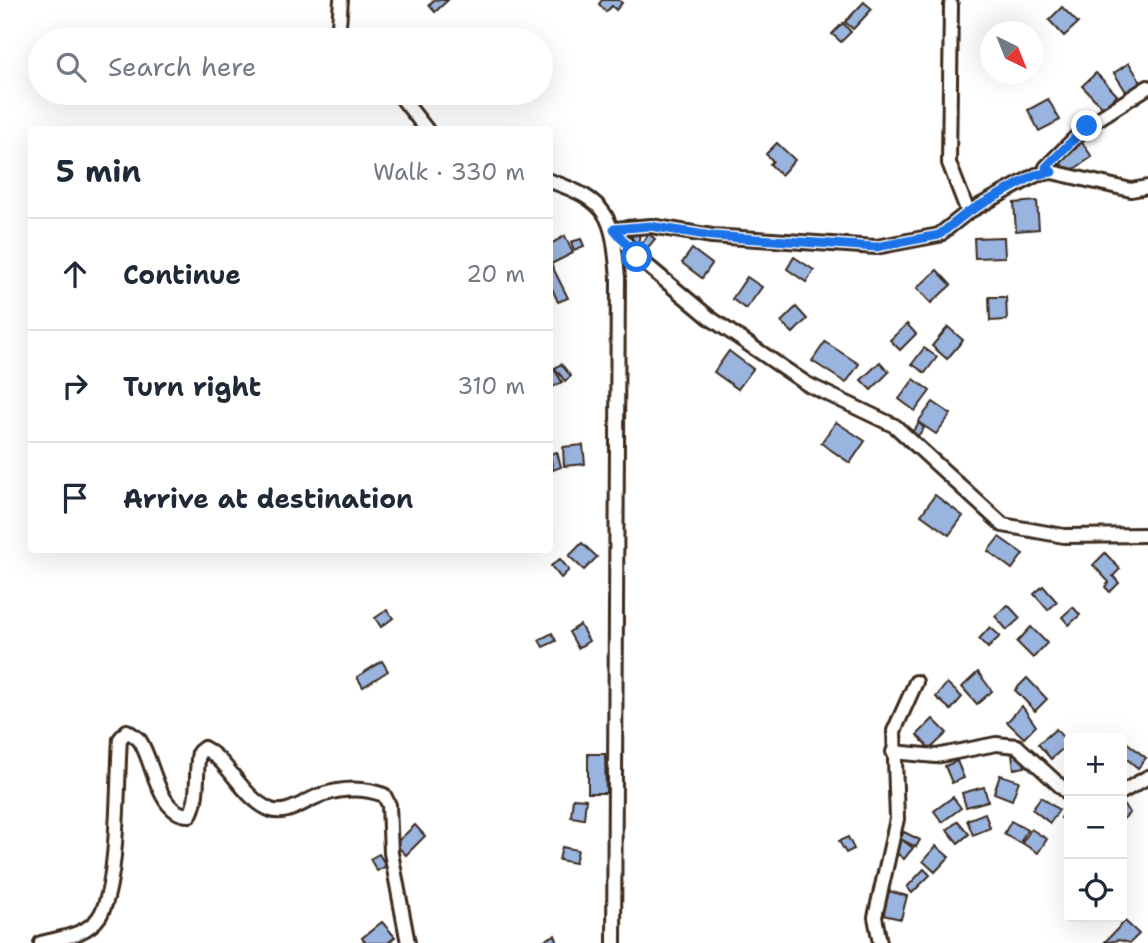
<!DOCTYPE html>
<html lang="en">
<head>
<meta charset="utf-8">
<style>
	body { margin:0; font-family:"Shantell Sans",sans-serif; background:#f2f2f3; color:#1f2937 }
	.controls { position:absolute; right:21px; bottom:21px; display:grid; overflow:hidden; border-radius:7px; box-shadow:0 7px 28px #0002 }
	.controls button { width:63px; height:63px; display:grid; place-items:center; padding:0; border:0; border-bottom:2px solid #e0e1e3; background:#fff; color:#1f2937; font:35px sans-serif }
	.compass { position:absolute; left:980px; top:21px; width:63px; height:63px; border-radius:50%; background:#fff; box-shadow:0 7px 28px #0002; rotate:137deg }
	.stop { position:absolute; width:21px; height:21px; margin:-16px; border:5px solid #1a73e8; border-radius:50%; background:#fff }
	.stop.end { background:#1a73e8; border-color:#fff; box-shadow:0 2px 7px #0008 }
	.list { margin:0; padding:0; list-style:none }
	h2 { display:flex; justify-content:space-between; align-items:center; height:91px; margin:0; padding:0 28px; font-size:30px }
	h2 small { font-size:23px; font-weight:400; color:#747a83 }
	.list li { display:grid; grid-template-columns:46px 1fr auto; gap:21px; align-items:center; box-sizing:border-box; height:112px; padding:0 28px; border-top:2px solid #e0e1e3 }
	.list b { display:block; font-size:26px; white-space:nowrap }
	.list em { font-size:23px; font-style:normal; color:#747a83 }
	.icon { flex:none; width:38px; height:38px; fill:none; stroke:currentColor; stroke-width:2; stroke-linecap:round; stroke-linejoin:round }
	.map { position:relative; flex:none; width:1148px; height:943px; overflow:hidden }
	.search { position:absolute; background:#fff; box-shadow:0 7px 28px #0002; left:28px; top:28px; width:525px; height:77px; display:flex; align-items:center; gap:18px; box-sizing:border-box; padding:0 24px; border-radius:38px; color:#747a83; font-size:26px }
	.panel { position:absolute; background:#fff; box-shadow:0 7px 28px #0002; left:28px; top:126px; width:525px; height:427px; border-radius:7px }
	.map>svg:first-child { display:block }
</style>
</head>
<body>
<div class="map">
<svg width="1148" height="943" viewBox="0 0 1148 943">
	<rect width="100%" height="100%" fill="#fff"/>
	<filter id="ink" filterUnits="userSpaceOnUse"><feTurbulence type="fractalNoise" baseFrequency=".0143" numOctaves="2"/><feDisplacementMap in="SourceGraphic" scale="14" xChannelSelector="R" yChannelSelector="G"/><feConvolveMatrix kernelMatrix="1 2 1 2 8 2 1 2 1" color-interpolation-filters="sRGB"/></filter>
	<g filter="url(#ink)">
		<g fill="#9ab4e0" stroke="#3b2a1e" stroke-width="2">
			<path d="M434,0h14l-13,12 -6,-7z"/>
			<path d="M602,0h17l3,3 -6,7 -4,-4 -6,6 -7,-8z"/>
			<path d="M864,2l8,7 -19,20 -8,-7z"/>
			<path d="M1062,7l16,16 -14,13 -15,-16z"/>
			<path d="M843,23l8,9 -10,10 -9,-8z"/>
			<path d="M1129,63l13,21 -15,9 -13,-20z"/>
			<path d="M1096,73l21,22 -14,13 -21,-22z"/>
			<path d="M1048,99l12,21 -21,11 -11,-21z"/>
			<path d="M1081,141l11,16 -24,16 -11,-15z"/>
			<path d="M777,143l18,17 -14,15 -11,-11 3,-3 -7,-7z"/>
			<path d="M1037,201l2,28 -23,2 -2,-28z"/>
			<path d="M633,232l7,2 -2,10 -7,-1z"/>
			<path d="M649,234l6,5 -10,12 -5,-5z"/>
			<path d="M565,236l8,17 -22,11 17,34 -10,4 -8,-18v-40z"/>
			<path d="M1004,237l1,20 -30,1 -1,-20z"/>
			<path d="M581,239l3,7 -10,4 -3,-8z"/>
			<path d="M692,249l20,15 -10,14 -20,-15z"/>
			<path d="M794,257l20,13 -8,12 -19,-13z"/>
			<path d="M937,270l14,15 -20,18 -14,-15z"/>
			<path d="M747,277l15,10 -16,22 -14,-10z"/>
			<path d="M989,297h17l1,23 -17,1z"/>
			<path d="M796,307l11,12 -14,14 -12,-11z"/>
			<path d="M907,324l9,10 -16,16 -10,-10z"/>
			<path d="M948,327l15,13 -16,19 -15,-13z"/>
			<path d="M825,342l34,22 -13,19 -34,-22z"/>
			<path d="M924,348l13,9 -12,16 -13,-9z"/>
			<path d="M729,351l24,18 -15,20 -24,-17z"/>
			<path d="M880,362l9,10 -18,18 -10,-10z"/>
			<path d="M561,364l10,12 -6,5 -10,-13z"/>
			<path d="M552,366l10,16 -9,5 -3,-5z"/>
			<path d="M914,379l16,12 -15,20 -16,-12z"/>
			<path d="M933,402l18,12 -15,20 -18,-12z"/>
			<path d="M836,422l29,19 -15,22 -29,-20z"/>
			<path d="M919,423l5,5 -7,9 -5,-5z"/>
			<path d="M583,445l2,19 -21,2 -1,-19z"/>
			<path d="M557,452l4,15 -8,3 -3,-16z"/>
			<path d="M935,495l28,21 -14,19 -28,-20z"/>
			<path d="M999,537l24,17 -11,15 -24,-18z"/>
			<path d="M582,543l15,14 -13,13 -15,-14z"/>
			<path d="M1105,553l15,16 -7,7 6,7 -9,9 -5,-5 4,-5 -16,-17z"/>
			<path d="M560,559l9,11 -8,8 -10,-12z"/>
			<path d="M1043,586l14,16 -9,8 -14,-16z"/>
			<path d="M1008,605l12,13 -13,12 -12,-14z"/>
			<path d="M1073,607l7,8 -11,10 -7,-8z"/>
			<path d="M387,610l6,8 -12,9 -6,-9z"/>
			<path d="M580,625l9,16 -11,7 -9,-16z"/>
			<path d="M990,627l10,9 -12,12 -9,-9z"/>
			<path d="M1031,627l16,16 -14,15 -16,-16z"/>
			<path d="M552,633l4,8 -13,6 -4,-7z"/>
			<path d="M382,661l6,10 -25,16 -6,-10z"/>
			<path d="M978,672l14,19 -15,13 -15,-17z"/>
			<path d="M1027,678l20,21 -12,12 -20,-21z"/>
			<path d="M947,683l15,14 -11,13 -15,-13z"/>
			<path d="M1022,706l14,20 -12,12 -17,-16z"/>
			<path d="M933,719l14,14 -17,16 -13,-14z"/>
			<path d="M1056,729l12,15 -17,15 -13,-15z"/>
			<path d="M1125,741l21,17 -8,10 -16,-13v-10z"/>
			<path d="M1022,753l3,14 -11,2 -2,-15z"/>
			<path d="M588,754h17l1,39h-18z"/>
			<path d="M957,761l7,17 -12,5 -7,-17z"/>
			<path d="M1000,775l19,6 -7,19 -18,-7z"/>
			<path d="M984,787l4,14 -22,6 -4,-14z"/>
			<path d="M953,797l8,11 -19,14 -8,-11z"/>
			<path d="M1041,797l18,13 -9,13 -18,-14z"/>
			<path d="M573,798l13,1 -2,20 -13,-2z"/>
			<path d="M1069,803v19l-8,-4z"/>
			<path d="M1122,803l8,10 -8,7z"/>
			<path d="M985,813l5,15 -17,7 -6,-15z"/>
			<path d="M958,821l11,13 -11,9 -11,-13z"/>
			<path d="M1011,821l16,9 -7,13 -16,-9z"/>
			<path d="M415,825l10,11 -19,19 -11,-11z"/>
			<path d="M1031,829l16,10 -9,14 -16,-10z"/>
			<path d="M904,832l16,8 -4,7 -16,-8z"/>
			<path d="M848,837l6,12 -8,4 -7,-12z"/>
			<path d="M901,839l12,9 -9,11 -11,-9z"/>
			<path d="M936,846l13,11 -14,15 -12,-11z"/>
			<path d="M562,847l16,3 -3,13 -16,-3z"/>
			<path d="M379,854l7,12 -9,5 -7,-12z"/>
			<path d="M924,869l6,6 -18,18 -5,-6z"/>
			<path d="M889,891l18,5 -6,23 -18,-4z"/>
			<path d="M1125,921l14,13 -9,9 -11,-3 -15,3z"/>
			<path d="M382,922l13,15 -7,6h-22l-4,-5z"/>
			<path d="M555,935l3,8h-13l-1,-3z"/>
		</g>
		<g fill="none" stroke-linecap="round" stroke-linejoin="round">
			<g stroke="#3b2a1e" stroke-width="18">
				<g id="minor">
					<path d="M341,0l-2,25 3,15"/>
					<path d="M951,5l-2,158 19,49"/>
					<path d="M398,93l29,37"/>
					<path d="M1052,172l-6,-5 41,-41 61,-39"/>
					<path d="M550,181c61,21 62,36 68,96l-4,666"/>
					<path d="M1148,187l-17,3 -79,-18 -16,3 -68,37 -29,23 -63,12 -164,-11 -61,-10 -37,3 23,28 73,61 97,66 88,42 108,99 61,11 84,-1"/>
					<path d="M893,752l43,4 60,-12 21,2 52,48"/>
					<path d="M1122,792l26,-15"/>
					<path d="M41,943c19,-5 46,-8 58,-26 20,-28 18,-139 21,-178l7,-8c4,3 10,6 13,10 14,21 18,75 50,74 10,-19 5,-42 9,-63l5,-4c27,15 38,50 67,62 16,6 35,-10 50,-15 21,-7 42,-8 63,0l5,10 2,48 17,90"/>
					<path d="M880,943l-5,-26 22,-98 -3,-88 22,-49"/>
				</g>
			</g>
			<use href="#minor" stroke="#fff" stroke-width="12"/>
		</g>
	</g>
	<g fill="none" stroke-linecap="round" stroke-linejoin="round" filter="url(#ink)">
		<path stroke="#1a73e8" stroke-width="9" d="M637,257l-23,-28 36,-3 62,10 164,11 63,-12 29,-23 67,-37 17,-3 -6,-5 41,-41"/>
	</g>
</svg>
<div class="controls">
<button>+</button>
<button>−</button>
<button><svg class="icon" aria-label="locate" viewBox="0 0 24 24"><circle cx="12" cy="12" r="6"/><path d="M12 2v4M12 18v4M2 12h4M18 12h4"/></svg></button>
</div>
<svg class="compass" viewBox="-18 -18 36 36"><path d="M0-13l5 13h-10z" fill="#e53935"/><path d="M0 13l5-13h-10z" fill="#747a83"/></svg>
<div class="stop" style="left:637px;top:257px"></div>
<div class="stop end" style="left:1087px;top:126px"></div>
<div class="search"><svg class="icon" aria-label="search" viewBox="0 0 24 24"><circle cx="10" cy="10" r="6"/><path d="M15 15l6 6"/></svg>Search here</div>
<section class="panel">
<h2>5 min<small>Walk · 330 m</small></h2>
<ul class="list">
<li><svg class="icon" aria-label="ahead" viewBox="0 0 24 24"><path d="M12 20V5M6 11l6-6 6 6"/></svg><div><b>Continue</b></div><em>20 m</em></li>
<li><svg class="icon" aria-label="right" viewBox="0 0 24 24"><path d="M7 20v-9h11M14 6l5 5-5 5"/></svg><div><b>Turn right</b></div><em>310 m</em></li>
<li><svg class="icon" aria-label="arrive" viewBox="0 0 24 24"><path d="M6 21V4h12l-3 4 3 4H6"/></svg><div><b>Arrive at destination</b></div></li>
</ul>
</section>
</div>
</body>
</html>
